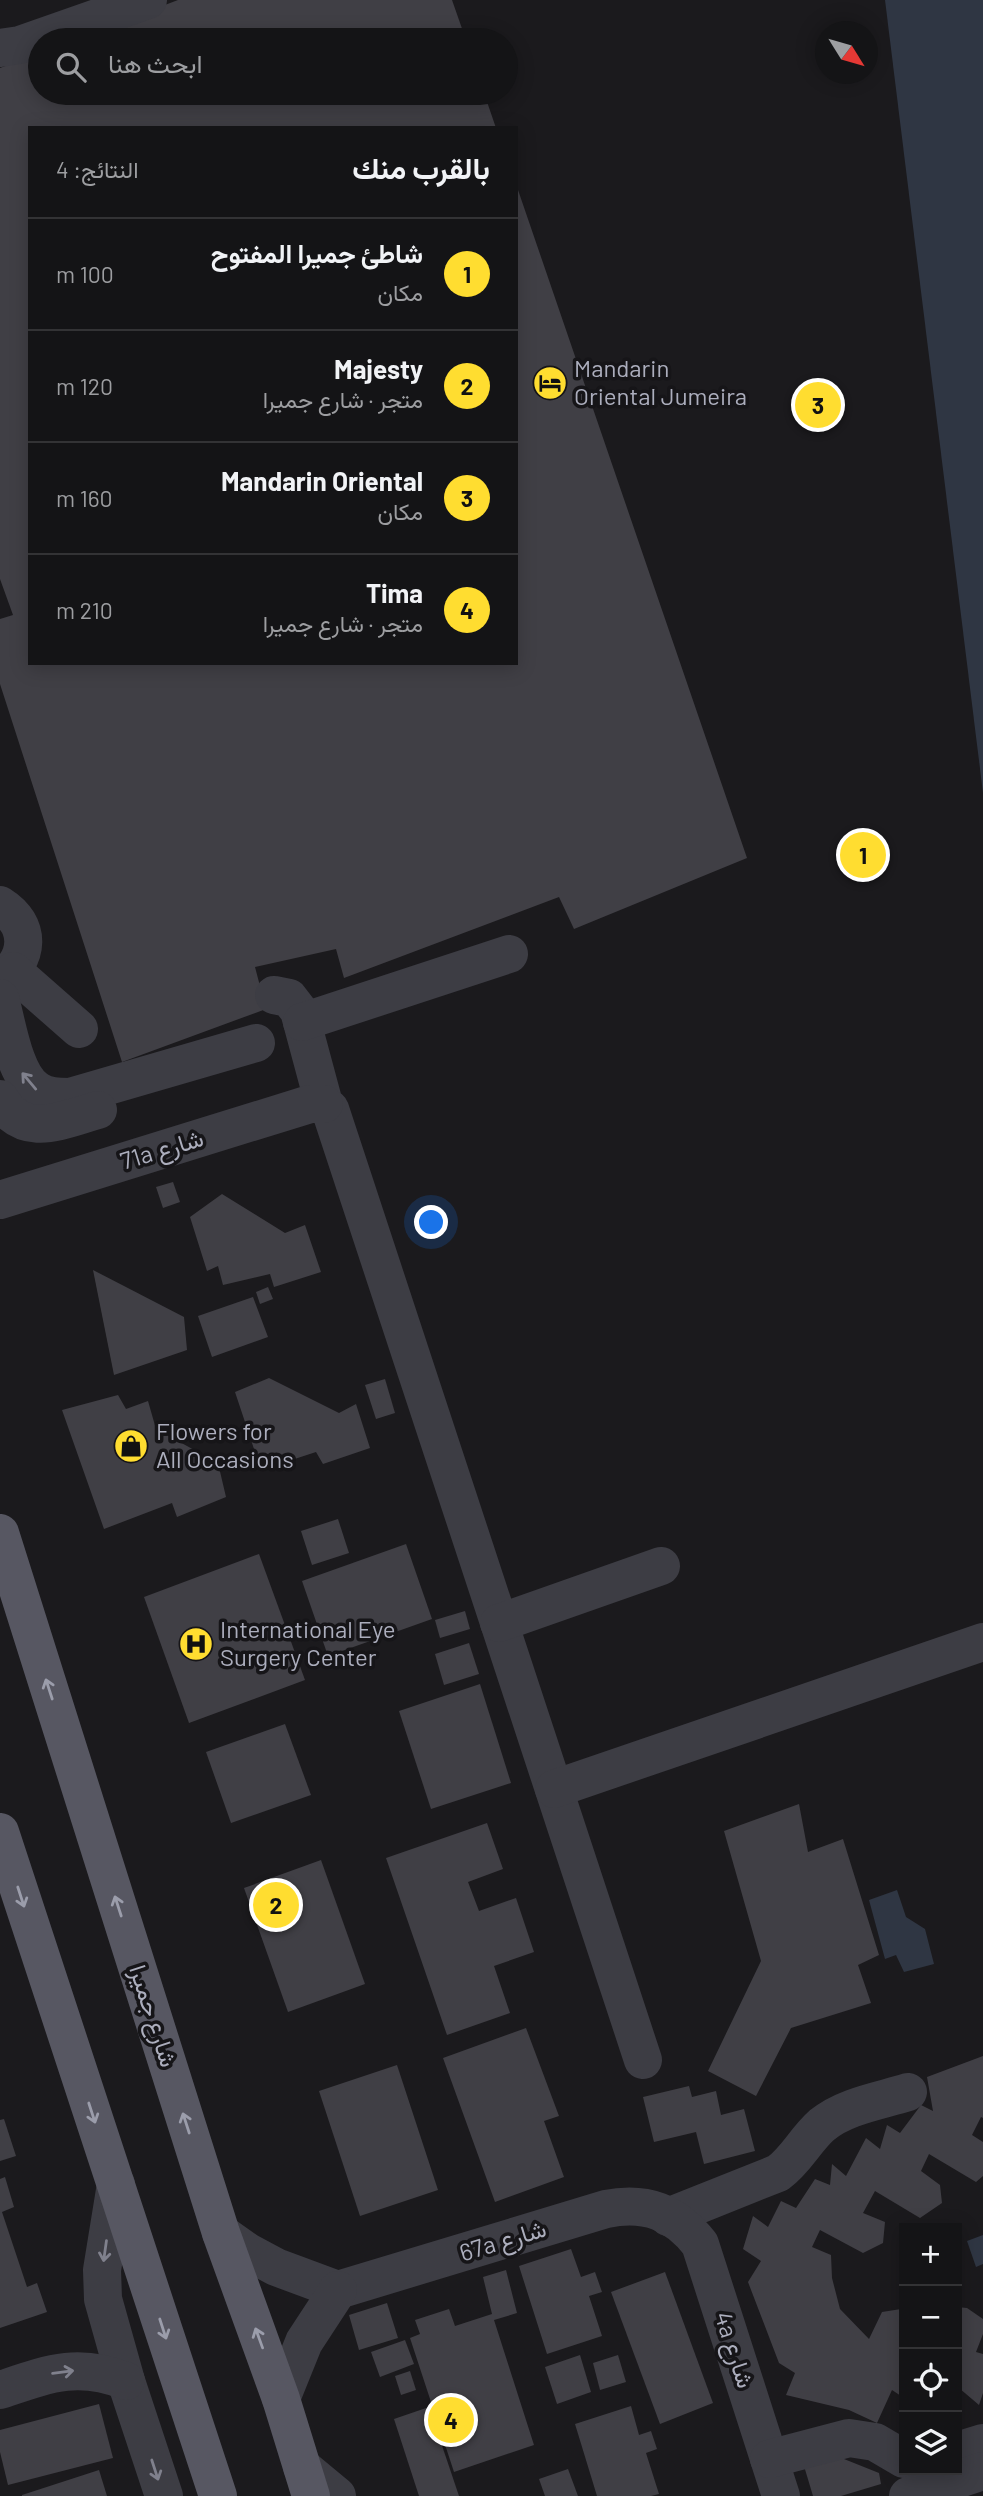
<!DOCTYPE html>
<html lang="ar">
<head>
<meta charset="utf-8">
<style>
	body { margin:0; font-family:Barlow,Vazirmatn,sans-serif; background:#212123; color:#f1f3f6; direction:rtl }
	.controls { position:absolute; right:21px; bottom:21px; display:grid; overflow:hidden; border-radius:0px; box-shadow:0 4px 18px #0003 }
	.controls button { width:63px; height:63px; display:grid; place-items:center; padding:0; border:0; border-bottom:2px solid #333335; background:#141416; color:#f1f3f6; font:35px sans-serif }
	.compass { position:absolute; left:815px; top:21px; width:63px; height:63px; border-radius:50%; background:#141416; box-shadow:0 4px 18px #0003; rotate:127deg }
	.you { position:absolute; left:432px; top:1223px; width:24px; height:24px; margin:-18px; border:5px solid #fff; border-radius:50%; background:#1a73e8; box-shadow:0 0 0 10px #1a73e833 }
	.badge { display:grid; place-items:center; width:46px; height:46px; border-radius:50%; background:#ffdd30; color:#111; font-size:23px; font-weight:700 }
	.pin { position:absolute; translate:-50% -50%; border:4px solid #fff; box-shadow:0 2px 7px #0006 }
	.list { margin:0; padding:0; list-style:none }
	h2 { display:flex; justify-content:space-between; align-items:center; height:91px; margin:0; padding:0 28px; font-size:30px }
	h2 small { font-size:23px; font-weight:400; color:#9d9ea1 }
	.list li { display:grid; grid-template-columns:46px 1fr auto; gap:21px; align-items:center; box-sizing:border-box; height:112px; padding:0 28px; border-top:2px solid #333335 }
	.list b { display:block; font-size:26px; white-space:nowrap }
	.list p { margin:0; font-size:23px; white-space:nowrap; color:#9d9ea1 }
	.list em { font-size:23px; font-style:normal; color:#9d9ea1 }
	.icon { flex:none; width:38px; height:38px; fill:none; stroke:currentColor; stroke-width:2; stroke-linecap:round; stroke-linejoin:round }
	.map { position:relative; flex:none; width:983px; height:2496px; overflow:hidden; direction:ltr }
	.search { position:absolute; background:#141416; box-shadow:0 4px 18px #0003; left:28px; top:28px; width:490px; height:77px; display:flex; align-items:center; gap:18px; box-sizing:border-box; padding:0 24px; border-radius:38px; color:#9d9ea1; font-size:26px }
	.panel { position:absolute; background:#141416; box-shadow:0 4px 18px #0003; left:28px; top:126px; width:490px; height:539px; border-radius:0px; direction:rtl }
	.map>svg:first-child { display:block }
</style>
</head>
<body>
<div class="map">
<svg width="983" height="2496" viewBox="0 0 983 2496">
	<rect width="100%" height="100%" fill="#1b1a1d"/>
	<g fill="#2f3643">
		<path d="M885,0h98v793z"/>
		<path d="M897,1890l9,27 19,12 9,35 -30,8 -8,-17 -11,4 -16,-59z"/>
		<path d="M983,2235v29l-7,3 -9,-26z"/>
	</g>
	<g fill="#403f45">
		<path d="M178,0h274l14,40h-393z"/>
		<path d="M40,53v40h444l12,35h-466v535h486l1,-476 230,671 -173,71 -15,-32 -215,81 -8,-29 -81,18 11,42 -144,53 -122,-378v-65l13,-4 -13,-36v-511z"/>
		<path d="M173,1182l7,20 -17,6 -7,-21z"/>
		<path d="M222,1194l63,39 20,-8 16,47 -47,15 -4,-13 -47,11 -5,-19 -11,5 -17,-54z"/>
		<path d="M93,1270l91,47 3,33 -73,25z"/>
		<path d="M268,1287l5,12 -13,5 -4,-12z"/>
		<path d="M253,1297l15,40 -56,20 -14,-41z"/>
		<path d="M269,1378l70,35 17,-9 14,44 -47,16 -7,-12 -55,18 -26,-78z"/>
		<path d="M385,1379l10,34 -19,6 -11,-34z"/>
		<path d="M118,1395l8,14 22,-8 8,28 62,34 8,34 -49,20 -5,-14 -68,26 -42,-119z"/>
		<path d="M338,1519l11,34 -37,12 -11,-34z"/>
		<path d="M406,1544l26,75 -104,37 -26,-75z"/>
		<path d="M259,1554l46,126 -116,43 -45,-126z"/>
		<path d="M465,1611l5,18 -30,9 -5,-18z"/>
		<path d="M469,1643l10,31 -35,11 -9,-31z"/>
		<path d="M480,1684l31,99 -80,26 -32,-98z"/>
		<path d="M285,1724l26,71 -80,28 -25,-71z"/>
		<path d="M799,1804l9,48 35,-13 36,116 -21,10 13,38 -80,25 -35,68 -48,-25 53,-110 -37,-130z"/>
		<path d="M487,1823l16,46 -35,13 11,29 37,-13 18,54 -40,14 16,47 -63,22 -61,-177z"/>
		<path d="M321,1860l44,124 -77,28 -44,-124z"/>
		<path d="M526,2028l33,88 -15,5 20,56 -69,25 -52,-144z"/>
		<path d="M983,2056v62l-2,-1 -9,18 11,7v34l-7,6 -47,-28 -8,17 19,14 2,18 -22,15 -45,-27 -12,22 22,9 -2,21 -20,10 -43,-23 -8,17 19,8 1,23 8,31 29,30 13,-27 19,-3 3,2v87l-12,-8 -15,33 -28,-13 -63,-15 9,-22 -16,-10 -31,-81 13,-21 -18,-12 10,-33 15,11 13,-26 15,7 19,-29 15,6 2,-21 14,12 20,-38 14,11 7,-24 13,8 21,-28 12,6 -6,-34z"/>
		<path d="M397,2065l41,125 -78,26 -41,-125z"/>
		<path d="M689,2086l3,11 24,-6 5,24 23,-6 11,42 -51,13 -8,-32 -42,10 -11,-45z"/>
		<path d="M4,2119l12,37 -16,5v-41z"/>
		<path d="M5,2177l9,30 -12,5 25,75 10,-4 10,29 -47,16v-149z"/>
		<path d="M571,2249l10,28 14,-5 7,20 -13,4 13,40 -55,18 -28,-88z"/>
		<path d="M506,2270l11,43 -23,7 40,125 -80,27 -44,-134 10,-4 -5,-14 34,-11 6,17 37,-12 -9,-37z"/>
		<path d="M665,2272l48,131 -53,21 -49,-132z"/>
		<path d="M387,2303l11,35 -39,12 -10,-35z"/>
		<path d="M957,2307l10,1 16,11v15l-7,18 7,2v39l-4,12 -20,-17 -2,5z"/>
		<path d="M405,2340l9,24 -34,13 -9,-25z"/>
		<path d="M580,2355l11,37 -34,12 -12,-37z"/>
		<path d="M618,2355l8,27 -26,8 -7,-27z"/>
		<path d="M410,2371l6,19 -15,5 -6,-19z"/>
		<path d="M99,2404l14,54 -105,27 -8,-33v-22z"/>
		<path d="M631,2406l8,29 12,-4 6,18 -11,4 13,41 -8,2h-54l-22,-72z"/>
		<path d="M429,2407l30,89h-40l-25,-77z"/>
		<path d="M839,2457l40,16 2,11 -40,12h-28l-9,-30z"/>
		<path d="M568,2469l10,27h-33l-6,-17z"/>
		<path d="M99,2470l8,26h-85v-1z"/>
	</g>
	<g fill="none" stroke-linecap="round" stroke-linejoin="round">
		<g stroke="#3d3d44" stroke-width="38">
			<path d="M0,48l20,-3 128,-45"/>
			<path d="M0,905c32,20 30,54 0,75"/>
			<path d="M13,971l66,58"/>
			<path d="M274,995l15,3 10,13 25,93 6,5 313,951"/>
			<path d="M0,998c7,25 14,78 37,92 10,7 21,7 33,7l186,-54"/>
			<path d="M302,1022l207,-68"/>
			<path d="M0,1099c24,41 62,21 98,11"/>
			<path d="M0,1200l310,-96h14"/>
			<path d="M499,1623l162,-57"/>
			<path d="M554,1789l429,-147"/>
			<path d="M116,2184l-14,86 1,29 23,82 38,115"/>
			<path d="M668,2217l110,-44c18,-13 27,-33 44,-48 23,-19 57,-24 86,-33"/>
			<path d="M221,2233l27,19 28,15 62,23 268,-81c40,-8 69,3 94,35l81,252"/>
			<path d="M0,2390c48,-16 77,-28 126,-9"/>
			<path d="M281,2399l23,-57 34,-52"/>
			<path d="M957,2451l26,-8"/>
			<path d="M769,2459l80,-21 26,4 29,17"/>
			<path d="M302,2467l35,29"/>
			<path d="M908,2496l75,-25"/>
		</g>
		<g stroke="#575762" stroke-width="38">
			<path d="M0,1533l221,700 60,166 30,97"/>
			<path d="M0,1832l218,664"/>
		</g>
	</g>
	<defs><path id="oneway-shaft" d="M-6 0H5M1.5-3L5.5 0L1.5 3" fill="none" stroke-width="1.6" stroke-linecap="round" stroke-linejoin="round" transform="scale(1.75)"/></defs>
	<g stroke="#80818d">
		<use href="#oneway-shaft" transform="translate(29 1081) rotate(-130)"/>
		<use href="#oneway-shaft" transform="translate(105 2251) rotate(98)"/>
		<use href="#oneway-shaft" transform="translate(63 2372) rotate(-7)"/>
		<use href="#oneway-shaft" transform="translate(155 2470) rotate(72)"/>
	</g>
	<g stroke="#9b9dab">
		<use href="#oneway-shaft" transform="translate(49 1689) rotate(-108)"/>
		<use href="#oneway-shaft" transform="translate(21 1897) rotate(72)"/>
		<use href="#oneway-shaft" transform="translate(118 1906) rotate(-108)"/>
		<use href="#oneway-shaft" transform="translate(92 2113) rotate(72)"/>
		<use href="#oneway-shaft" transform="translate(186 2123) rotate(-108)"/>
		<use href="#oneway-shaft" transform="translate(163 2329) rotate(72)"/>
		<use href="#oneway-shaft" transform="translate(259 2338) rotate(-110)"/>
	</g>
	<defs>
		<g id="hotel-disc" transform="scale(1.75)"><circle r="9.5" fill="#ffdd30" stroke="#161518"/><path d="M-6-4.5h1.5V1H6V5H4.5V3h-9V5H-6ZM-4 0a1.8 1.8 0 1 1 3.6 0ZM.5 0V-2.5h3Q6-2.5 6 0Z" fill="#111"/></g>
		<g id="shop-disc" transform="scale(1.75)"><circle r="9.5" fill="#ffdd30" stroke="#161518"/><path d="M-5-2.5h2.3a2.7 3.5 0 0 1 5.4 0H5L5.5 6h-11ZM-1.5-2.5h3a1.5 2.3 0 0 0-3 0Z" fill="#111"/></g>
		<g id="hospital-disc" transform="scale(1.75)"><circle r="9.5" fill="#ffdd30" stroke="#161518"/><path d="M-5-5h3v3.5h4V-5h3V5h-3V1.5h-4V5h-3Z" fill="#111"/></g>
	</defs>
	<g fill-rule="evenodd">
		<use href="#hotel-disc" x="550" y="383"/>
		<use href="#shop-disc" x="131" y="1446"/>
		<use href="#hospital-disc" x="196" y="1644"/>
	</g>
	<g text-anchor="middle" stroke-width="7" stroke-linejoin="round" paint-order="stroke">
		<g font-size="24" fill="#acaebd" stroke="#161518" text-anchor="start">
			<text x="574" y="377">Mandarin<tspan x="574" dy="28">Oriental Jumeira</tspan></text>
			<text x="156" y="1440">Flowers for<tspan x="156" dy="28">All Occasions</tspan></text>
			<text x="220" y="1638">International Eye<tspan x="220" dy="28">Surgery Center</tspan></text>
		</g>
		<g font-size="24" fill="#acaebd" stroke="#161518">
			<text transform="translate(162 1150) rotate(-17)" y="8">71a شارع</text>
			<text transform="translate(153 2016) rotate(72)" y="8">شارع جميرا</text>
			<text transform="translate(503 2241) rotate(-17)" y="8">67a شارع</text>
			<text transform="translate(734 2350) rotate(72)" y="8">4a شارع</text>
		</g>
	</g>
</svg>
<div class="controls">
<button>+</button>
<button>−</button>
<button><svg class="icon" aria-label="locate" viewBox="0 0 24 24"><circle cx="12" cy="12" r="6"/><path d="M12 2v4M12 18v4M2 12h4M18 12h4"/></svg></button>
<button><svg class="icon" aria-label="layers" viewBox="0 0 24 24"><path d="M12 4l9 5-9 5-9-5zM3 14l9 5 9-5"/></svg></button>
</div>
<svg class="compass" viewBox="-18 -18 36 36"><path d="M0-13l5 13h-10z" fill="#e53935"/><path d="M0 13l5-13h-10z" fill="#9d9ea1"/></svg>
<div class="you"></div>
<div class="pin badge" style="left:863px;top:855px">1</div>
<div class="pin badge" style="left:276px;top:1905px">2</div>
<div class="pin badge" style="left:818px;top:405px">3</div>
<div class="pin badge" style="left:451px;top:2420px">4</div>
<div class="search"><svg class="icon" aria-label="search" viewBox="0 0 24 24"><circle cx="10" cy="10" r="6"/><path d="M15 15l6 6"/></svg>ابحث هنا</div>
<section class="panel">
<h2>بالقرب منك<small>النتائج: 4</small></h2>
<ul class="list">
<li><span class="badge">1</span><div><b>شاطئ جميرا المفتوح</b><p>مكان</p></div><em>100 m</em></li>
<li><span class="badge">2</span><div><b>Majesty</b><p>متجر · شارع جميرا</p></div><em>120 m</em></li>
<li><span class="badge">3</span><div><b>Mandarin Oriental</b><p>مكان</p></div><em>160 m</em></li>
<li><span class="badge">4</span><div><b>Tima</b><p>متجر · شارع جميرا</p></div><em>210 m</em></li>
</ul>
</section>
</div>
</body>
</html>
